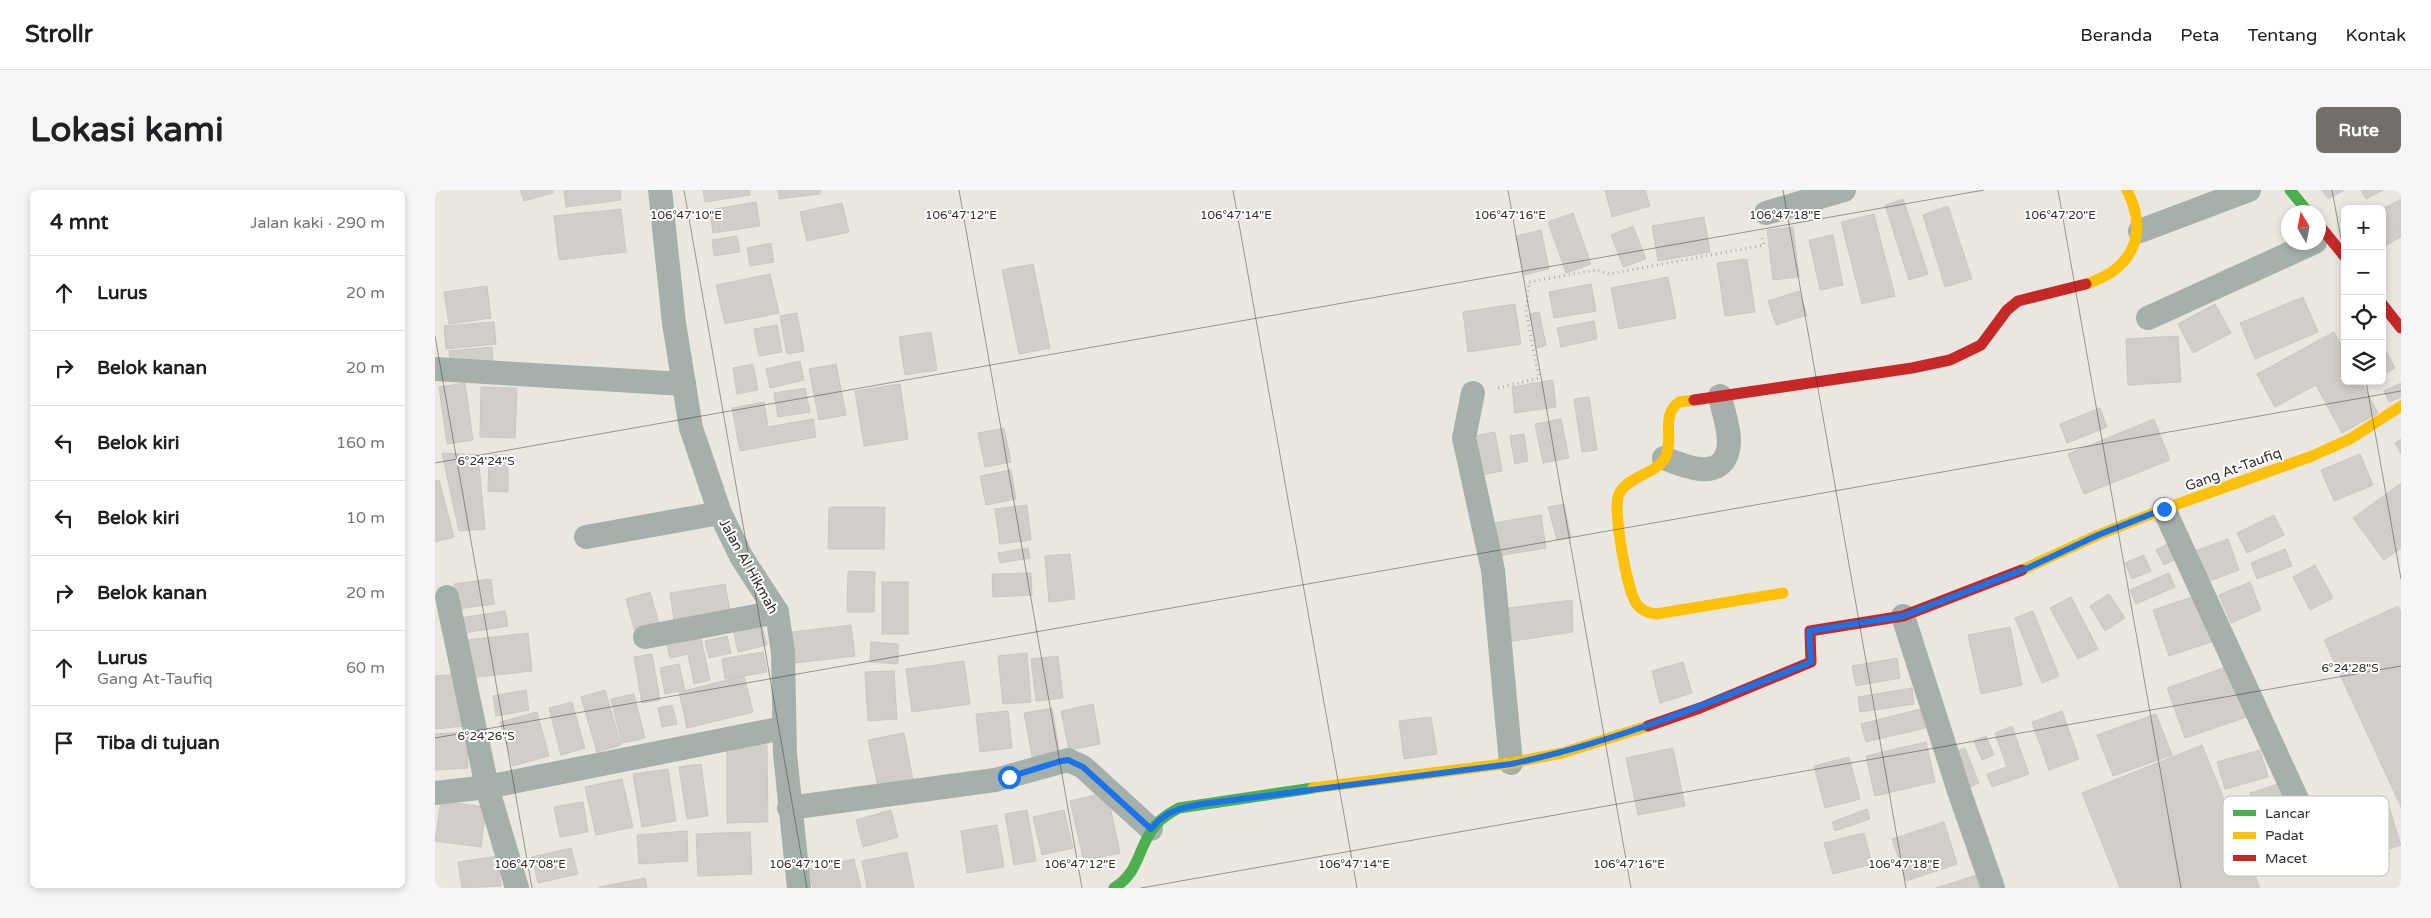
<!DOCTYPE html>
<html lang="id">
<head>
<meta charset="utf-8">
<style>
	body { margin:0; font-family:"Varela Round",sans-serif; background:#f6f6f6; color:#202124 }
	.controls { position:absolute; right:15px; top:15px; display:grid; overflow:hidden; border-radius:8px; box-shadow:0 2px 8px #0003 }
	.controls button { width:45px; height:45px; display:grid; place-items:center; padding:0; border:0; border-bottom:1px solid #e0e0e0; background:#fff; color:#202124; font:25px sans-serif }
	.compass { position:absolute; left:1846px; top:15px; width:45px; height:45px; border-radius:50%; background:#fff; box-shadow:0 2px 8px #0003; rotate:350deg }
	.stop { position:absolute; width:15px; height:15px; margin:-11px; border:4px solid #1a73e8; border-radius:50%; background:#fff }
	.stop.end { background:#1a73e8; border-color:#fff; box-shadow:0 1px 5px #0008 }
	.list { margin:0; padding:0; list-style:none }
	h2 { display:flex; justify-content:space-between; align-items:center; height:65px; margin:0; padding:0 20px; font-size:21px }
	h2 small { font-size:16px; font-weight:400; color:#757577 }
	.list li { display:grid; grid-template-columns:32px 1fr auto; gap:15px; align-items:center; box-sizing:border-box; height:75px; padding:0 20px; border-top:1px solid #e0e0e0 }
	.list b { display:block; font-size:19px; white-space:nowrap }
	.list p { margin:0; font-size:16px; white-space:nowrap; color:#757577 }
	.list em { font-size:16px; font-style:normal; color:#757577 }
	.icon { flex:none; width:28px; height:28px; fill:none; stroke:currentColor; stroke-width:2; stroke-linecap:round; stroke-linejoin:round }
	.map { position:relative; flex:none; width:1966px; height:698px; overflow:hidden; border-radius:8px }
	header { display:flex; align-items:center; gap:30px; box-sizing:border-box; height:70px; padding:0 25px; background:#fff; border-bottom:1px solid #e0e0e0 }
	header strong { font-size:24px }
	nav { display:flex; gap:28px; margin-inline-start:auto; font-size:18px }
	.intro { display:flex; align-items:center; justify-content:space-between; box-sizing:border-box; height:120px; padding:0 30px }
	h1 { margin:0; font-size:35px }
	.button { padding:12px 22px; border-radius:8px; background:#726f6a; color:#fff; font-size:18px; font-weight:700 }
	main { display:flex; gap:30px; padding:0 30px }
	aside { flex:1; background:#fff; border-radius:8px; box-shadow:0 2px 8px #0003 }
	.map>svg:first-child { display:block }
</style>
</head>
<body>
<header>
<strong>Strollr</strong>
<nav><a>Beranda</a><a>Peta</a><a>Tentang</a><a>Kontak</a></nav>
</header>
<div class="intro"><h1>Lokasi kami</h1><a class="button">Rute</a></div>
<main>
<aside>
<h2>4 mnt<small>Jalan kaki · 290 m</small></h2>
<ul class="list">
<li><svg class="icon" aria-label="ahead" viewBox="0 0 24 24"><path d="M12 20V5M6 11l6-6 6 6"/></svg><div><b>Lurus</b></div><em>20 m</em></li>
<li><svg class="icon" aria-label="right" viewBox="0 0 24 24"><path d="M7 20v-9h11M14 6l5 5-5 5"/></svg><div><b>Belok kanan</b></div><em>20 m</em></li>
<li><svg class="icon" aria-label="left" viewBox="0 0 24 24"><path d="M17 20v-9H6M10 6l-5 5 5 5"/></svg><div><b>Belok kiri</b></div><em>160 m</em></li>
<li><svg class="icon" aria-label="left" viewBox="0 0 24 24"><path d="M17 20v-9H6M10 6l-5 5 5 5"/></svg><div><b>Belok kiri</b></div><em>10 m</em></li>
<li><svg class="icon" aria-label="right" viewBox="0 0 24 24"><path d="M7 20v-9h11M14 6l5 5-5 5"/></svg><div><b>Belok kanan</b></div><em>20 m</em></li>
<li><svg class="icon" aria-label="ahead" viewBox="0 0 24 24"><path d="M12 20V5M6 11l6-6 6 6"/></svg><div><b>Lurus</b><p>Gang At-Taufiq</p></div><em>60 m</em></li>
<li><svg class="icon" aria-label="arrive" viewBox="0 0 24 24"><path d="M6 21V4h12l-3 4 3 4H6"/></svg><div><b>Tiba di tujuan</b></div></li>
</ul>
</aside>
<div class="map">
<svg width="1966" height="698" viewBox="0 0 1966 698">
	<rect width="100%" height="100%" fill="#eae7e1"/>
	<g fill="#d1cec9" stroke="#cac7c3">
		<path d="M85,0h33v3l-29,8z"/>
		<path d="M129,0h56l1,10 -55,7z"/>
		<path d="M268,0h46l1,5 -45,7z"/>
		<path d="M343,0h42v4l-41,5z"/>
		<path d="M1170,0h40l5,16 -38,11z"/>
		<path d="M1887,0h22l-16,9z"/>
		<path d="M1926,0h22l-17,9z"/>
		<path d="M1468,9l25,75 -19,6 -24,-75z"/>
		<path d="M1966,9v38l-16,9 -3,-5v-32z"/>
		<path d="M321,12l4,24 -47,7 -3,-23z"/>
		<path d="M407,13l7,29 -42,9 -7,-29z"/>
		<path d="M1513,16l24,73 -27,8 -22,-72z"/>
		<path d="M186,19l5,43 -67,8 -5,-44z"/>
		<path d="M1138,23l18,51 -25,9 -18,-51z"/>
		<path d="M1439,24l21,82 -33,8 -21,-82z"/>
		<path d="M1269,27l6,35 -52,9 -6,-35z"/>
		<path d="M1198,36l13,33 -23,8 -12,-32z"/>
		<path d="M1358,37l6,50 -26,3 -6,-50z"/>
		<path d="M1106,40l8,39 -25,6 -8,-39z"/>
		<path d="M1398,45l10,50 -23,5 -11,-50z"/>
		<path d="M302,46l3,16 -26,4 -2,-16z"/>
		<path d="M336,53l3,19 -24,4 -3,-18z"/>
		<path d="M1312,69l8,53 -30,4 -8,-53z"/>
		<path d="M598,74l17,84 -31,6 -17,-84z"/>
		<path d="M335,84l9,39 -54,11 -9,-39z"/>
		<path d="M1233,87l8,41 -57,11 -8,-41z"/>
		<path d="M1156,94l5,27 -42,7 -5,-26z"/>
		<path d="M52,96l4,32 -42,6 -5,-32z"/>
		<path d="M1364,101l8,24 -31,10 -8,-24z"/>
		<path d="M1868,107l15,35 -63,27 -15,-36z"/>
		<path d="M1080,114l6,40 -53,8 -5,-40z"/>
		<path d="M1780,114l16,29 -38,20 -15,-29z"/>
		<path d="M1104,122l7,33 -9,3 -7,-34z"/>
		<path d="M362,123l7,38 -17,3 -7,-38z"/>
		<path d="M1159,131l3,18 -36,8 -4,-19z"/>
		<path d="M59,132l2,22 -50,5 -2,-23z"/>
		<path d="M342,135l5,27 -23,4 -5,-27z"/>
		<path d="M496,142l6,38 -32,5 -6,-38z"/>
		<path d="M1899,142l11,20v29h16l17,32 -36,20 -26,-48 -41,22 -18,-33z"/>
		<path d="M1743,146l3,46 -53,3 -2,-46z"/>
		<path d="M57,157l1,16 -42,4 -2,-16z"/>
		<path d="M1951,161l9,17 -13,7v-22z"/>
		<path d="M365,171l4,19 -34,8 -4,-19z"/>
		<path d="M318,174l5,26 -21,4 -4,-26z"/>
		<path d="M401,174l10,51 -27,5 -10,-51z"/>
		<path d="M1118,190l3,27 -41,6 -3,-26z"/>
		<path d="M30,193l8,57 -26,4 -8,-57z"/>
		<path d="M1966,193v14l-12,5 -5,-11z"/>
		<path d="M465,194l8,55 -44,7 -9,-55z"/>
		<path d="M46,197l36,1 -2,50 -35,-1z"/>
		<path d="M370,198l5,24 -32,5 -4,-24z"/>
		<path d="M1154,207l8,53 -15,2 -8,-53z"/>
		<path d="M329,212l4,25 45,-8 3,18 -76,14 -8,-43z"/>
		<path d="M1665,218l7,19 -40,16 -7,-19z"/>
		<path d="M1126,229l8,39 -26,5 -8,-39z"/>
		<path d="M1719,229l16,41 -86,34 -16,-40z"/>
		<path d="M569,238l7,34 -26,5 -7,-34z"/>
		<path d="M1060,242l7,39 -26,5 -7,-39z"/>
		<path d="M1089,244l4,27 -13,3 -5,-28z"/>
		<path d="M1966,249v15l-6,-11z"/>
		<path d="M7,263l36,2 7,74 -26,2z"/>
		<path d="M1925,264l13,31 -39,16 -13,-31z"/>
		<path d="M54,265h19v37l-20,-1z"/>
		<path d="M576,280l5,29 -30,6 -6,-29z"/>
		<path d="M4,290l15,57 -19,5v-61z"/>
		<path d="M1966,293v65l-17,12 -31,-42z"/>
		<path d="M1129,314l7,33 -14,3 -9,-33z"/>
		<path d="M592,315l4,35 -31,4 -5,-35z"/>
		<path d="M394,317h56l-1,42h-56z"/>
		<path d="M1106,325l5,33 -48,8 -5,-33z"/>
		<path d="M1839,325l10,20 -37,18 -10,-20z"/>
		<path d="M1793,349l11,31 -32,12 -12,-31z"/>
		<path d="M1740,350l9,15 -20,10 -8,-15z"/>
		<path d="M593,358l2,10 -30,5 -2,-10z"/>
		<path d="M1850,359l7,17 -35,13 -6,-16z"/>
		<path d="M635,364l5,45 -26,3 -4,-46z"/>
		<path d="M1709,365l7,16 -19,8 -7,-16z"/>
		<path d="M1880,375l18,33 -23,12 -17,-33z"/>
		<path d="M413,381l27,1 -1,40h-27z"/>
		<path d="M596,383l1,22 -39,2 -1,-23z"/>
		<path d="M1734,383l6,14 -39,17 -6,-14z"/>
		<path d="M56,389l3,25 -36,5 -4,-25z"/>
		<rect x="447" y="392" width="26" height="52"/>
		<path d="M1815,392l11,28 -30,13 -12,-28z"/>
		<path d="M290,394l6,33 -56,10 -5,-34z"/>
		<path d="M215,402l11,38 -25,6 -10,-37z"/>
		<path d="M1674,404l16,24 -20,13 -15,-25z"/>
		<path d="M1766,404l16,46 -48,16 -16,-46z"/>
		<path d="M1636,407l27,52 -20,10 -28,-51z"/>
		<path d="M1137,410l1,32 -66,10 -7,-33z"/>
		<path d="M1963,416l3,6v195l-77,-167z"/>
		<path d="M70,421l3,15 -51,8 -3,-15z"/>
		<path d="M1598,421l26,65 -17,7 -27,-65z"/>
		<path d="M326,432l6,23 -29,7 -5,-23z"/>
		<path d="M416,435l4,31 -60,7 -3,-31z"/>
		<path d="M1575,437l12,58 -41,9 -13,-59z"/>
		<path d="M93,443l4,38 -62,7 -4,-38z"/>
		<path d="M292,446l4,17 -22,5 -4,-17z"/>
		<path d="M266,448l9,42 -16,4 -6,-30 -18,4 -3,-12z"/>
		<path d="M436,452l27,2v20l-28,-2z"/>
		<path d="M328,462l4,20 -42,7 -3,-20z"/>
		<path d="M592,463l4,49 -28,2 -5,-48z"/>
		<path d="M217,464l8,46 -18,3 -8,-46z"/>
		<path d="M623,466l5,42 -27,3 -5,-42z"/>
		<path d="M1462,468l3,20 -44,8 -4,-20z"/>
		<path d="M529,471l6,43 -58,8 -6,-43z"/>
		<path d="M1248,472l9,31 -32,10 -8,-32z"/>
		<path d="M244,474l6,26 -20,4 -5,-26z"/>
		<path d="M1794,476l18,51 -62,21 -18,-50z"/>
		<path d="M459,481l3,48 -29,2 -3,-49z"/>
		<path d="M24,484l5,52 -29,3v-53z"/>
		<path d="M309,486l9,36 -66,16 -8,-36z"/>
		<path d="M1477,498l2,16 -54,8 -2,-15z"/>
		<path d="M91,500l3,20 -33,6 -3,-20z"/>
		<path d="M170,500l16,55 -24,7 -16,-55z"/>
		<path d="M199,504l11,44 -23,5 -11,-44z"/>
		<path d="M137,512l13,46 -24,7 -12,-47z"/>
		<path d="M658,514l7,40 -31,6 -8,-39z"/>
		<path d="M237,515l5,19 -15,3 -4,-19z"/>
		<path d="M617,518l8,48 -27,5 -9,-48z"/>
		<path d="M1485,519l5,19 -59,14 -5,-18z"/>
		<path d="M573,521l4,37 -32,4 -4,-38z"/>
		<path d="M1627,521l17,48 -30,11 -17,-48z"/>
		<path d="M102,522l12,44 -36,10 -13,-44z"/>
		<path d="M1721,524l16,41 -59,21 -16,-41z"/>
		<path d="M996,527l6,37 -33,5 -5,-38z"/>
		<path d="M1577,536l17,48 -37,13 -5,-13 20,-7 -12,-34z"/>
		<path d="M31,542l2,36 -33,2v-36z"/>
		<path d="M469,543l9,47 -35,7 -10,-47z"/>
		<path d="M1551,546l8,19 -12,5 -8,-19z"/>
		<path d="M1491,552l9,40 -60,14 -9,-40z"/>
		<path d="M332,555l1,77 -41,1v-77z"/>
		<path d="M1767,555l58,143h-140l-38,-95z"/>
		<path d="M1238,558l12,58 -47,9 -12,-57z"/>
		<path d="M1530,558l14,35 -13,6 -14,-36z"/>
		<path d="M1825,560l8,27 -43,12 -8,-27z"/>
		<path d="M1414,567l11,42 -35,9 -11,-42z"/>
		<path d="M266,574l7,52 -21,3 -8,-52z"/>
		<path d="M233,579l8,52 -34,6 -9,-53z"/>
		<path d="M187,589l11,48 -37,8 -11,-48z"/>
		<path d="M1843,594l6,16 -28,10 -6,-17z"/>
		<path d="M672,602l13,61 -36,8 -14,-60z"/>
		<path d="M1951,608l15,47 -31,11 -17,-46z"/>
		<path d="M6,611l45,6 -5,40 -46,-6z"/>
		<path d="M148,612l5,30 -28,5 -6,-30z"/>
		<path d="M1432,619l3,10 -35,12 -3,-9z"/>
		<path d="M456,620l7,27 -35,10 -7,-27z"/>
		<path d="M592,620l9,51 -22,4 -9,-51z"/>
		<path d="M629,620l9,38 -31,7 -9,-38z"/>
		<path d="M1509,632l13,42 -51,17 -14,-42z"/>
		<path d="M562,635l7,42 -37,6 -6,-42z"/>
		<path d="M252,641l1,30 -49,3 -2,-29z"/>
		<path d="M315,642l2,42 -54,2 -2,-42z"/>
		<path d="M1429,643l8,31 -39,10 -9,-31z"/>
		<path d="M136,658l7,26 -40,9 -6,-26z"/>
		<path d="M472,662l7,36h-47l-5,-27z"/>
		<path d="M62,666l4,30 -39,2 -4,-26z"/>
		<path d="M419,669l7,29h-48l-4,-19z"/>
		<path d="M1545,684l4,14h-48z"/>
		<path d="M210,688l2,10 -48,-1z"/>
	</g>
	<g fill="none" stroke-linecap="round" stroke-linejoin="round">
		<path stroke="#aaafab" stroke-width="3" stroke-dasharray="1 4" stroke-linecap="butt" d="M1063,198l41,-10 -13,-66 3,-30 67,-12 13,4 155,-29 -2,-7"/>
		<g stroke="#a6b0ab" stroke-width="24">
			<path d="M225,0l14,133 17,105 29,85 22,45 35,54 6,41 2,101 14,134"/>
			<path d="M1331,23l78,-23"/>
			<path d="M1705,41l109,-41"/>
			<path d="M1713,128l167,-76"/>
			<path d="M0,179l249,15"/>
			<path d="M1038,203l-9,45 29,132 18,193"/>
			<path d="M1229,268c19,8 57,24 64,-8 4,-16 -5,-37 -8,-54"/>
			<path d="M1729,319l159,347"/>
			<path d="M151,347l134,-24"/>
			<path d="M12,407l40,190 30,101"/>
			<path d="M1468,426l56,175 34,97"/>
			<path d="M210,447l132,-25"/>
			<path d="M0,603l52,-6 296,-59"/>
			<path d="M354,618l206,-28 73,-20 15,7 68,62"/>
		</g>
		<g stroke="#4caf50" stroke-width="11">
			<path d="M1855,0l18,22"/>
			<path d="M679,698c26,-16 23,-39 40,-61 7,-9 16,-14 25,-19l134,-20"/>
		</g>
		<g stroke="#ffc107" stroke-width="11">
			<path d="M1651,94c47,-15 63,-50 41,-94"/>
			<path d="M1259,210l-15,2c-19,15 -5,35 -13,54 -9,19 -38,19 -47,38 -7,15 8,95 17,109 5,8 12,10 20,11l127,-21"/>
			<path d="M1587,380l76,-35 66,-26 148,-53 38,-17 51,-33"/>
			<path d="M878,598l198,-25 51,-10 86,-27"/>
		</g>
		<g stroke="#c62828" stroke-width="11">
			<path d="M1884,35l26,32"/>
			<path d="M1947,114l19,24"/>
			<path d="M1259,210l218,-32 38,-8 31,-15 26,-35 11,-9 68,-17"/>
			<path d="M1213,536l52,-18 111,-46 -1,-31 93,-15 119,-46"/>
		</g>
	</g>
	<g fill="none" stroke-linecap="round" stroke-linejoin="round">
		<path stroke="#1a73e8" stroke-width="6" d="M574,587l52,-16 7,-1 15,7 68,62c14,-18 30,-21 51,-25l309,-40c105,-22 202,-62 300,-102l-2,-31 94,-15 127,-49 68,-32 66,-26"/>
	</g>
	<path fill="none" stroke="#312e2a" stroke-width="1" stroke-opacity="0.45" d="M249,0l123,698M524,0l123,698M798,0l124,698M1073,0l123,698M1348,0l123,698M1623,0l123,698M1897,0l13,70M0,146l97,552M1931,191l35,198M0,273l1549,-273M0,548l1966,-347M706,698l1260,-222"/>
	<g text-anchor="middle" stroke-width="4" stroke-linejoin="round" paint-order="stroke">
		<g font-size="14" fill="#312e2a" stroke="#fff">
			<text transform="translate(1798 279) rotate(-20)" y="5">Gang At-Taufiq</text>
			<text transform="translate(314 376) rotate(61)" y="5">Jalan Al Hikmah</text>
		</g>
	</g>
	<rect x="1788" y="606" width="166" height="80" rx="8" fill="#fff" stroke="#c1c0bf" stroke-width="1"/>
	<rect x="1798" y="620" width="23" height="6" fill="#4caf50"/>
	<rect x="1798" y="642" width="23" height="7" fill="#ffc107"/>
	<rect x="1798" y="665" width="23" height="6" fill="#c62828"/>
	<g font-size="14" fill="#312e2a">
		<text x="1830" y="628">Lancar</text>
		<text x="1830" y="650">Padat</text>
		<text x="1830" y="673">Macet</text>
	</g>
	<g font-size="12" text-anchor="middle" fill="#312e2a" stroke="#fff" stroke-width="4" stroke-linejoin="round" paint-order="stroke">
		<text x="251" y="29">106°47'10"E</text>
		<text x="526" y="29">106°47'12"E</text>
		<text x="801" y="29">106°47'14"E</text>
		<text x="1075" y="29">106°47'16"E</text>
		<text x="1350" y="29">106°47'18"E</text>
		<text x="1625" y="29">106°47'20"E</text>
		<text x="51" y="275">6°24'24"S</text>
		<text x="1915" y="482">6°24'28"S</text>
		<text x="51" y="550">6°24'26"S</text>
		<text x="95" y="678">106°47'08"E</text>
		<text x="370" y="678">106°47'10"E</text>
		<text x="645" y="678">106°47'12"E</text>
		<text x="919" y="678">106°47'14"E</text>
		<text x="1194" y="678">106°47'16"E</text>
		<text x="1469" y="678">106°47'18"E</text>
	</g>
</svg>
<div class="controls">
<button>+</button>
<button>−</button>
<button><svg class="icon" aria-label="locate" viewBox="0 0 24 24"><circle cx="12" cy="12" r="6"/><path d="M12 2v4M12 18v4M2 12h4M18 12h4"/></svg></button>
<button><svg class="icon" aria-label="layers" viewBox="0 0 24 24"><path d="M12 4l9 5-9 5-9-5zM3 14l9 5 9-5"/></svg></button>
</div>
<svg class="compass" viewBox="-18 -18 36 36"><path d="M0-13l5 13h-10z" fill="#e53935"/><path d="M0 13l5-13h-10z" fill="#757577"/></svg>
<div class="stop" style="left:574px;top:587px"></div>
<div class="stop end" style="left:1729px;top:319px"></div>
</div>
</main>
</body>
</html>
